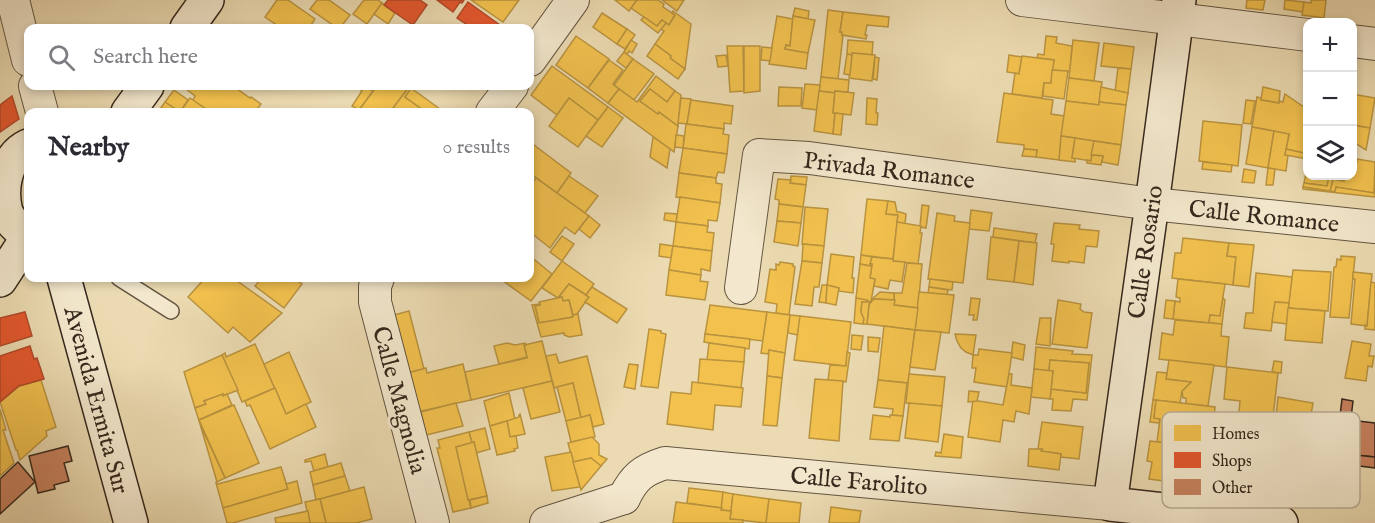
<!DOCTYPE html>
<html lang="en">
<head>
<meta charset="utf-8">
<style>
	body { margin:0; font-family:"IM FELL English",serif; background:#f7f7f7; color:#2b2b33 }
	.controls { position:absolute; right:18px; top:18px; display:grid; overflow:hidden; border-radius:12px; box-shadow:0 3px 9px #0003 }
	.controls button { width:54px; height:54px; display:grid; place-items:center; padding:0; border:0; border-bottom:2px solid #e1e1e2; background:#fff; color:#2b2b33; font:30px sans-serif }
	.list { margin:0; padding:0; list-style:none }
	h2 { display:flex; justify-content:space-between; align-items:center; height:78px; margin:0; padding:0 24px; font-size:26px }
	h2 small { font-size:20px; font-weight:400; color:#7c7c81 }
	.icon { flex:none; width:33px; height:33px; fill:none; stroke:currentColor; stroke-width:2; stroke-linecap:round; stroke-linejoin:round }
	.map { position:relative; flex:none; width:1375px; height:523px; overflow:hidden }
	.search { position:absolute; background:#fff; box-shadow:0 3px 9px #0003; left:24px; top:24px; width:510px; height:66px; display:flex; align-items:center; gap:15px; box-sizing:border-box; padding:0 21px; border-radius:12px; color:#7c7c81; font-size:22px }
	.panel { position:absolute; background:#fff; box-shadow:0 3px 9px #0003; left:24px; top:108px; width:510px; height:174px; border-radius:12px }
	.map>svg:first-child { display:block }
</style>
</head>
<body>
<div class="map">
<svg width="1375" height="523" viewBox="0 0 1375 523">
	<rect width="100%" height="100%" fill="#ecdbb2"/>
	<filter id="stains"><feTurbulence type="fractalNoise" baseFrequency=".00333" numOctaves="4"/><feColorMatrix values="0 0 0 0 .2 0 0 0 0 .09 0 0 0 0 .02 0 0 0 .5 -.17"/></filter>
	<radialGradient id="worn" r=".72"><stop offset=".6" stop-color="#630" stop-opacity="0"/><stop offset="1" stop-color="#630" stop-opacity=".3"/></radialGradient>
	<g fill="#f2c14e" stroke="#b9933f" stroke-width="1.5">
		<path d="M277,0h11l27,19 -6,9h-28l-16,-11z"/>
		<path d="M317,0h12l21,15 -10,13h-3l-27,-19z"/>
		<path d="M364,0h14l4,3 -15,21 -14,-10z"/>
		<path d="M471,0h48l-16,22z"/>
		<path d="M615,0h22l-8,11z"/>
		<path d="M637,0h21l6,4 -1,3 12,8 -6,10 -7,-5 -5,6 -26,-18z"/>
		<path d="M662,0h22l-7,11z"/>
		<path d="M1247,0h18l-2,10 -17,-2z"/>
		<path d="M1285,0l19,2 -1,10 -19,-3z"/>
		<path d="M1311,0h15l-2,18 -22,-3 2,-13 7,1z"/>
		<path d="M382,3l13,10 -7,11 -14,-10z"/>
		<path d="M795,8l14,3 -1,8 -15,-3z"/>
		<path d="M828,10l15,2 -3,20h2v3h1l-5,44 -17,-2z"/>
		<path d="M673,11l18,13 -6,45 -15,-11 1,-2 -16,-12 9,-13 -3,-2 5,-6 3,2 6,-10 -3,-2z"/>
		<path d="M843,12l46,5 -1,10 -21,-2 -2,10h2l-1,4 -24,-4v-3h-2z"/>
		<path d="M602,13l25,16 -10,15 -24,-17z"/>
		<path d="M777,16l16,3 -3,27 -4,-1 -1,4 23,4 -2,16 -37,-5z"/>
		<path d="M793,16l22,4 -7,33 -23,-4 1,-4 4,1z"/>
		<path d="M644,17l13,9 5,-6 4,3 -8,10 -17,-13z"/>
		<path d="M627,29l8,6 -10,14 -8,-5z"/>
		<path d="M576,36l33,23 -21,29 -32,-23z"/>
		<path d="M1046,36l11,1 -1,6 16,3 -2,26 -18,-2 2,-10 -17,-2 1,-4 6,1z"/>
		<path d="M631,40l6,4 -5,9 -3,-2 -2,4 -3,-3z"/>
		<path d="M848,40l25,2 -1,13 -20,-2v2l-5,-1z"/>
		<path d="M1073,40l26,3 -5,38 -25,-3z"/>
		<path d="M1104,43l30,4 -3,22 -30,-3z"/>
		<path d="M655,44l16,12 -1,2 15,11 -7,10 -31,-23z"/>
		<path d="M727,46h16l1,45 -14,1z"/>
		<path d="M744,46h16v45l-16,2z"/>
		<path d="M762,47l10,1 -2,13 -9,-1z"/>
		<path d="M624,52l9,7 -7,9 -9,-7z"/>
		<path d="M852,53l23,2 -3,26 -23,-3z"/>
		<path d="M847,54l5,1 -2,20 -6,-1z"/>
		<path d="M726,55l2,11 -10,1 -2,-11z"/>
		<path d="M1009,55l13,2 -3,17 -12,-2z"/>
		<path d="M1022,56l32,4 -3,23h-7l-2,15 -30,-4 3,-21 4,1z"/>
		<path d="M875,57l4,1 -2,22 -4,-1z"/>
		<path d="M633,59l21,15 -20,26 -20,-15z"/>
		<path d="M609,60l14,10 -10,14 6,5 -11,14 -20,-15z"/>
		<path d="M552,66l56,41 -10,13 -29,-22 -12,17 -26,-20z"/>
		<path d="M1118,68l13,1 -3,24 -13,-2z"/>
		<path d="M1052,70l16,1 -4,28 -21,-3 1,-13h7z"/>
		<path d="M656,76l19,15 -8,11 -17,-13 -10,12 18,13 1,-2 19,14 -4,26 -66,-49 11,-14 18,13z"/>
		<path d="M821,77l28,3 -1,12 -13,-1v2l-16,-2z"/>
		<path d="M1069,78l33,4 -3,23 -33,-4z"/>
		<path d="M805,84l15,1 -3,25 -15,-2z"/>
		<path d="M189,86h44l17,12 1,-1 10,7 -6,8h-22l-3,-2 -2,2h-18l-17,-12 2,-4 -9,-7z"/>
		<path d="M355,86h10l8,5 -14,19 -7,-4 10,-15z"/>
		<path d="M377,86h30l2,1 -19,25h-29l-2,-2z"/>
		<path d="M409,87l3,2 -7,8 21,15h-36z"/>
		<path d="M779,87l23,1 -1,18h-23z"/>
		<path d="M1101,87l27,6 -2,12 -27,-3z"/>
		<path d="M1263,87l17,4 -1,12 -18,-3z"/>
		<path d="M411,88l33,24h-18l-21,-15z"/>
		<path d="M650,89l17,13 8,-11 6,4 -3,31 -19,-14 -1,2 -18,-13z"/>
		<path d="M174,90l14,10 -8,12 -15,-10z"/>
		<path d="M819,91l16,2 -2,20h2l-2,21 -19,-3z"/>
		<path d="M835,91l19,2 -3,22 -18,-2z"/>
		<path d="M1004,93l49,7 -2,14 13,2 -5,44 -23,-3 1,-7 -13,-1v-4l-27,-3z"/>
		<path d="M1285,94l23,16v44l-22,-5 3,-15 -37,-7 5,-30 4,1v2l18,3v-2l4,1z"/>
		<path d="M1352,94l23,4 -5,30 -18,-3z"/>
		<path d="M190,98l3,2 17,12h-30z"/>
		<path d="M569,98l29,22 -20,27 -29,-21z"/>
		<path d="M681,98l10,1 -4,25 -9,-1z"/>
		<path d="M867,98l10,1 -1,14h2l-1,12 -11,-1z"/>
		<path d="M691,100l42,6 -2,18 -7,-1v6l-37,-5z"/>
		<path d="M1246,100l9,1 -4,23 -8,-1z"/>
		<path d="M1066,101l33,4v-3l27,3 -5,40 -60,-9z"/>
		<path d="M165,102l15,10h-22z"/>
		<path d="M608,107l15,11 -21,29 -16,-11z"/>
		<path d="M835,113l8,1 -2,21 -8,-1z"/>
		<path d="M1203,121l39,4 -4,41 -39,-5z"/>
		<path d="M686,124l38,5 -1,5 6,1 -2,19 -44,-6z"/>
		<path d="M1352,125l18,3 -4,22 -14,-9z"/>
		<path d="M1252,127l22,4 -6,37 -22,-4z"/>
		<path d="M1274,131l15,3 -4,21h3l-2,16 -18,-3z"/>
		<path d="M676,135l8,1 -1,12 -8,-1z"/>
		<path d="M1061,136l14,2 -3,20h3v4l-16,-2z"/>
		<path d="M653,137l17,12 -3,19 -17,-11z"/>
		<path d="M1075,138l19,3 -3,20 -19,-3z"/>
		<path d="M1094,141l27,4 -3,20 -16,-3 1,-6 -12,-1z"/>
		<path d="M530,142l41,31 -14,20 -27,-20z"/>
		<path d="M683,148l44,6 -3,19 -6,-1 -2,6 -37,-5z"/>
		<path d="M1024,149l13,1 -1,7 -14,-1z"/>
		<path d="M1286,149l22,5v5l-23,-4z"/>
		<path d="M1092,155l11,1 -2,9 -14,-2v-3l4,1z"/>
		<path d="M1357,159l18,3 -1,31 -38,-6 -1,5 -5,-1 3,-12 11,2 1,-5h7v-15l5,1z"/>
		<path d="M1203,162l29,3 -1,7 -29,-3z"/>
		<path d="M1308,164v12h21l-2,10 -23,-3z"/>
		<path d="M1268,168l7,1 -2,16h-7z"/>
		<path d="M1244,169l12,2 -2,12 -12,-1z"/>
		<path d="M679,173l37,5v5l6,1 -2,19 -44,-6z"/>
		<path d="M569,176l29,20 -13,17 -28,-20z"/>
		<path d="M791,176l16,1 -1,8 -16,-2z"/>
		<path d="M1329,176h16l-1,5 -11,-2 -3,12 -27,-4 1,-4 23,3z"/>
		<path d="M536,178l53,38 -14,18 -10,-7 -15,21 -20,-16v-46z"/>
		<path d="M778,179l13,1 -1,3 16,2 -3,22 -24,-3v-4l-4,-1z"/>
		<path d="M1303,187l32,5 1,-5 38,6 1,-5v9l-72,-8z"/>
		<path d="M680,197l40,6 -3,18 -9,-1v6l-32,-4z"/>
		<path d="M867,199l21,2 -2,13 12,1 -5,44 -32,-4z"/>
		<path d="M888,201l7,1 2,10h3l6,2 -1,10 -8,-2 1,-7 -12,-1z"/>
		<path d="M779,204l24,3 -2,16 -24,-2z"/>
		<path d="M922,205l7,1 -3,22 -5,-1 -1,-1z"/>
		<path d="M805,207l23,2 -4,37 -22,-2z"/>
		<path d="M971,210l21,3 -3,18 -20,-2z"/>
		<path d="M665,213l12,1 -1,8 -12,-2z"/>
		<path d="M937,213l18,3 -1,5 16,2 -7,60 -35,-4z"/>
		<path d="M589,216l11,9 -10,13 -11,-9z"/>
		<path d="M777,221l24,2 -3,23 -24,-4z"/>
		<path d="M676,222l32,4 -1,6 7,1 -2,18 -39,-5z"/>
		<path d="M897,222l24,4 -1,7h2l-4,31 -25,-3z"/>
		<path d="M1054,223l26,2 -1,4 20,2 -2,16 -11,-1 -2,17 -15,-2v2l-17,-2 2,-17h-3z"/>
		<path d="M994,228l43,6 -2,9 -42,-6z"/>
		<path d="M562,236l12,8 -12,17 -12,-9z"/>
		<path d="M991,237l28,4 -5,41 -27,-3z"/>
		<path d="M1183,238l46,5 -2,13 9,1 -3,28 -61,-7 3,-25h6z"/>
		<path d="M1019,241l18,2 -4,42 -19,-3z"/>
		<path d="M1229,243l25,2 -5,42 -16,-2 3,-28 -9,-1z"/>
		<path d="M660,244l13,2 -2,12 -12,-2z"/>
		<path d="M803,244l21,2 -2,17 -20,-2z"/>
		<path d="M673,246l39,5 -2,20 -9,-2v6l-32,-5z"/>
		<path d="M831,254l23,3 -2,21h2l-1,15 -15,-2 1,-3 -12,-3z"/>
		<path d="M861,255l11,2 -2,9 -10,-2z"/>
		<path d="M530,256l22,18 -21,27 -32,-23h31z"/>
		<path d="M1341,256l14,1 -6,61 -19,-1 4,-50h2l1,-8 4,1z"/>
		<path d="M872,257l21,2v2l12,1 -3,20 -12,-2 -2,9 -14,-3 1,-7 -5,-1 2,-14h-2z"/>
		<path d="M562,261l32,23 -8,11 -17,-11 -11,14 -16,-10z"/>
		<path d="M802,261l20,2 -3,24h-5l-2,19 -17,-2z"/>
		<path d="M780,262l13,2v2l2,1 -6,48 -13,-2 1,-9 -12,-2 5,-33 6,1v-6l3,1z"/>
		<path d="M907,263l15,1 -4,44 -24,-3v-12h8z"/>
		<path d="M860,264l10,2v-2h2l-2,14 5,1 -4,23 -15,-4z"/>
		<path d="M669,270l32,5 -1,6 8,1 -3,18 -39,-5z"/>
		<path d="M1293,270l38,2 -3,39 -40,-3z"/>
		<path d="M1353,272l19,2 -5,52 -16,-2 4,-45h-2z"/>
		<path d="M1256,273l36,4 -3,26 -14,-1 -4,29 -27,-3 2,-15h7z"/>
		<path d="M205,278h28l49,35 -32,29 -17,-15 -5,6 -40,-36z"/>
		<path d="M262,278h31l9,6 -18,24 -29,-22z"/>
		<path d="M930,279l23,3 -1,8 -23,-3z"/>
		<path d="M1178,279l47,5 -5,32 -10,-1 -1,8 -36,-4 2,-18 5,1v-4l-4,-1z"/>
		<path d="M1371,282l4,1v47l-10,-1v-4l2,1z"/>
		<path d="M569,284l20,13 -12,17 -4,1 -4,-15 -6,1 -1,-4 -4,1z"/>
		<path d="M822,285h5l-1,18 -7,-1z"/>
		<path d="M827,285l12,3 -3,17 -10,-2z"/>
		<path d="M592,287l35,22 -10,14 -32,-21 4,-5 -3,-2z"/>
		<path d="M929,287l19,3 -1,5 -19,-2z"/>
		<path d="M880,292l14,1v7l-20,-1 -2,3v-3z"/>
		<path d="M919,292l35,3 -5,38 -34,-3z"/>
		<path d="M562,297l1,4 6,-1 4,17 -34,6 -4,-17 5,-1 -1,-3z"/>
		<path d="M856,298l11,2 -1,3 -4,-1 -1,10 3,7 -1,5 -9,-1z"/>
		<path d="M971,298l9,1 -3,21h-4l1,-5h-5z"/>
		<path d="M1223,298l2,2 -3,24 -13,-1 1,-8 10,1z"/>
		<path d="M874,299l21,1 -1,5 24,3 -3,22 -48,-6 2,-20z"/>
		<path d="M1058,300l23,4 -1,5 4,3 8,1 -5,35 -35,-4z"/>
		<path d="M1166,300l9,1 -2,18 -9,-1z"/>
		<path d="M862,302h9l-2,2 -2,20h-4l1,-5 -3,-7z"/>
		<path d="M1275,302l14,1 -2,21 -15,-2z"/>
		<path d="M540,304v1l-5,1 4,17 34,-6v-2l5,-1 4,21 -13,2 -5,-2v-2l-23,4 -9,-32z"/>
		<path d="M710,305l57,7 -4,29 -58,-7z"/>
		<path d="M1288,308l37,3 -3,32 -37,-3z"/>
		<path d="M409,311l15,58 -16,4 -14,-58z"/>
		<path d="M767,312l23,3 -5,38 -16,-3 -1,4 -7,-1z"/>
		<path d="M790,315l10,1 -2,19 -10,-2z"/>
		<path d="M800,316l51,6 -5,44 -52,-6z"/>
		<path d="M1040,318h11l-1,28 -14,-2z"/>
		<path d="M1175,320l47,4 -1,12 8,1 -3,30 -67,-8 3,-26 11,2z"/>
		<path d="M884,326l31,4 -7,53 -30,-3z"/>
		<path d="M649,329l12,2v2l5,1 -8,54 -17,-2z"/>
		<path d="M915,330l26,2 -6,38 -25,-3z"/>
		<path d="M705,334l45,5 -1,10 -45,-7z"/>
		<path d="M955,334l21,1 -3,20 -7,-3 -5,-4 -4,-7z"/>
		<path d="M852,335l11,1 -2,14 -10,-1z"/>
		<path d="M868,337l12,1 -2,14 -10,-1z"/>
		<path d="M542,341l10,40 -81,19 -6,-28 62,-14 -3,-13z"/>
		<path d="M1352,341l19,3 -2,12h5l-2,11 -4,-1 -2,15 -21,-3z"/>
		<path d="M1013,342l12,3 -2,15 -12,-3z"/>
		<path d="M507,343l8,2 10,-2 1,2h-2l3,12 -28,7 -5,-18z"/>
		<path d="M709,343l36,5 -1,14 -37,-2z"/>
		<path d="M255,344l20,44 -33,14 -20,-47 3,-2 1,4z"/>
		<path d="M1036,347l37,4 -1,3 20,1 -5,45 -14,-1 -2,12 -19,-1 1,-11h-3l1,-10 35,4 3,-30 -39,-3 -1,11 -15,-2z"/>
		<path d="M979,349l33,4 -5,34 -33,-5 2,-14h-4l1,-13h5z"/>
		<path d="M769,350l16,3 -3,25 -15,-2z"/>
		<path d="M289,352l22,50 -25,12 -22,-50z"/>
		<path d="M847,352l3,1 -4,29 -18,-2 2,-15 16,1z"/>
		<path d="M556,354l3,9 28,-7 17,68 -11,3 -3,-12 -9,3 -8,-35 -19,5 -8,-32z"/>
		<path d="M222,355l16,35 -15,6v-2l-19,7 2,3 -11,4 -11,-36z"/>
		<path d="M700,359l44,3 -3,26 -43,-5z"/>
		<path d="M1050,360l39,3 -3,30 -35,-4 2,-18h-4z"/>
		<path d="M1169,360l45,5 -6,41 -22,-2v-6h-3l-1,-7 9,-9 -25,-3z"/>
		<path d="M1274,361l8,1 -1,11 -9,-1z"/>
		<path d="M463,364l8,36 -54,12 -9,-39 18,-5 1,5z"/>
		<path d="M629,364l9,1 -3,24 -11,-2z"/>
		<path d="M1227,367l51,6 -13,114 -33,-3 8,-83 -16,-2z"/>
		<path d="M1034,369l19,2 -3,28 -19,-2z"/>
		<path d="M1157,372l10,1 -1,6 25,3 -9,9 -2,12 -27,-3z"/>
		<path d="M909,374l36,3 -3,29 -36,-3z"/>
		<path d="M1009,374h3l-1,11 21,3 -3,26 -13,-3 -2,11 -11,-2 -3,22 -32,-5 5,-37 30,5z"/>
		<path d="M767,376l15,2 -5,48 -14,-1z"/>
		<path d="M815,379l28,2 -4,60 -30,-3z"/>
		<path d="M41,380l15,47 -10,4 1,5 -27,24 -3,-10h-1l-16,-48 19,-16z"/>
		<path d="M878,380l29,3 -4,33 -11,-1 1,-6 -19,-2z"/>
		<path d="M552,381l8,31 -29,7 -8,-31z"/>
		<path d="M692,382l51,6 -2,19 -26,-2 -2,25 -46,-6 4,-32 20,2z"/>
		<path d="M573,383l8,35 -15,3 -9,-34z"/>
		<path d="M275,388l11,26 20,-10 10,23 -46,22 -20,-44 -3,1 -2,-5z"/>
		<path d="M969,391l10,1 -2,9 -9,1z"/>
		<path d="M509,393l6,26 -25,7 -6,-25z"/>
		<path d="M223,394v2l4,-2 5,11 -33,15 1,4 -5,-16 11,-4 -2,-3z"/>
		<path d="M1278,397l35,6 -2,12 6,1 -3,18 -39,-7z"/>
		<path d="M1153,400h3l-2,18 6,1 -1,4 -9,-1z"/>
		<path d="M1156,400l59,7 -2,17 -9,-1 -2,24 -45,-5 3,-23 -6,-1z"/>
		<path d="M456,403l7,23 -37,9 -5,-23z"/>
		<path d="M909,403l33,3 -4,36 -33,-4z"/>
		<path d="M234,405l25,58 -34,15 -26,-58z"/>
		<path d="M0,409l6,21h-3l11,33 -14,13z"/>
		<path d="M520,414l5,20 -15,3 -3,-16 12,-4v-2z"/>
		<path d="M590,415l5,22 -24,5 -5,-21z"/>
		<path d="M873,415l17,2v-2l13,1 -4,25 -29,-2z"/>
		<path d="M507,421l3,16 6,-1 2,12 -4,1 1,2 -18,4 -7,-29z"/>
		<path d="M1042,422l41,5 -4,32 -18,-2v-3l-20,-3 1,-2h-4z"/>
		<path d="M200,424l25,54 -8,4z"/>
		<path d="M485,428l5,21 -14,4 -2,-11 -2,1 -3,-11z"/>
		<path d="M469,432l3,11 -16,4 15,61 -18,4 -16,-64h3l-2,-8z"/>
		<path d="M944,434l19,3 -2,21 -26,-2 1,-4 5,1z"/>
		<path d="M592,437l7,7v11l8,4 -6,7 -10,-8 -18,4 -5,-19z"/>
		<path d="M1150,441l58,7 -3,27h-5l-2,12 -27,-3 1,-2 -23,-3 3,-17 -5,-1z"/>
		<path d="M474,442l13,54 -19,4 -12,-53z"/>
		<path d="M1029,449h13l-1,2 20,3 -2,16 -31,-4z"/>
		<path d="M571,452l9,35 -28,4 -7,-34z"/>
		<path d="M325,454l3,13 -14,4 -3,-10 -6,1v-2z"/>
		<path d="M591,458l10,8 -20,24 -8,-28z"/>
		<path d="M341,463l4,13 -32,9 -3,-13z"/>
		<path d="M281,467l7,22 -65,19 -7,-25 2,1z"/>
		<path d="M345,476l5,15 -34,9 -3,-15z"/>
		<path d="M297,481l5,22 -69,20h-6l-4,-15 65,-19 -2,-5z"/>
		<path d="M364,487l8,32 -16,4h-30l-6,-24z"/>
		<path d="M689,488l34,4 -1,16 -35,-5z"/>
		<path d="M723,492l10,2 -2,17 -10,-1z"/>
		<path d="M733,494l36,5 -3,24 -36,-4z"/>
		<path d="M487,496l1,7 -17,5 -1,-8z"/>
		<path d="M320,499l6,24h-16l-5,-21z"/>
		<path d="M769,499l32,4 -2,20h-33z"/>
		<path d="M676,502l46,6 -1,2 10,1 -1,8 13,1v3h-70z"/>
		<path d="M831,507l30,4 -2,12h-30z"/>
		<path d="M308,511l2,12h-34l-1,-5z"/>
	</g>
	<g fill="#e4572e" stroke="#b04929" stroke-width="1.5">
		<path d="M388,0h32l7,5 -14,20 -29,-20z"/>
		<path d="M437,0h27l-2,3 -2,-1 -7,10z"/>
		<path d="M468,2l36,26h-32l-15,-10z"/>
		<path d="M12,96l7,23 -19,13v-27z"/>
		<path d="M25,312l7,24 -32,10v-28z"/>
		<path d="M30,346l4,13 3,-1 7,21 -25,7 -19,16v-46z"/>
	</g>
	<g fill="#c88260" stroke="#35281d" stroke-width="1.5">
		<path d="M1342,399l11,2 -2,17 -11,-2z"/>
		<path d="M1341,419l34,4v34l-20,-2v4l-17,-2z"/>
		<path d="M68,446l4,15 -8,2 5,18 -15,4 1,4 -17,4 -9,-37z"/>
		<path d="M1355,455l20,2v11l-23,-3z"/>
		<path d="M18,462l17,20 -35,32v-35z"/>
	</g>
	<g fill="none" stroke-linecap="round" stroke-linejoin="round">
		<g stroke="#635542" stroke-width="18">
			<path id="lane" d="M119,278l52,33"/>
		</g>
		<g stroke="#635542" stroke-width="34">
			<g id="street">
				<path d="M13,0l15,60"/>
				<path d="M1022,0l286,35"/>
				<path d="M1352,41l23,3"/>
				<path d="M530,60l43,-60"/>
				<path d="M35,86l7,26"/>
				<path d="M492,112l20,-26"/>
				<path d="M378,278l-3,8v16l58,221"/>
				<path d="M741,288l18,-133 50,3 343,46 223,23"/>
				<path d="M624,498c10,-21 19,-28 41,-35l445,41"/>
				<path d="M546,523l78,-25"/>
			</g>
		</g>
		<g stroke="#35281d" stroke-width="36">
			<g id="secondary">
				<path d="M1179,0l-27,204 -42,300 171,19"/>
				<path d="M187,28l20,-28"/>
				<path d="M128,112l19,-26"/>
				<path d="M28,146c-23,11 -28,43 -22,66 5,11 13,17 22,24"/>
				<path d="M64,278l67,245"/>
				<path d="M0,280l28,-43"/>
			</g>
		</g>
		<use href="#lane" stroke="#f3e8cd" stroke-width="15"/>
		<use href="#street" stroke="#f3e8cd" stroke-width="32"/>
		<use href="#secondary" stroke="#f3e8cd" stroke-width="33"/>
	</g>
	<g text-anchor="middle" stroke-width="6" stroke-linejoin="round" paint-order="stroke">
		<g font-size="24" fill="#35281d" stroke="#f3e8cd">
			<text transform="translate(889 170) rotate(7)" y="8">Privada Romance</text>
			<text transform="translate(1264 216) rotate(6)" y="8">Calle Romance</text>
			<text transform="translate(1145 252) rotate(-82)" y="8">Calle Rosario</text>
			<text transform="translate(97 400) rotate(75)" y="8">Avenida Ermita Sur</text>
			<text transform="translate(400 400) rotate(75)" y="8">Calle Magnolia</text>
			<text transform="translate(859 481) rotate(5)" y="8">Calle Farolito</text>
		</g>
	</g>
	<rect x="1162" y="412" width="198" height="96" rx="9" fill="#f3e8cd" stroke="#baae98" stroke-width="1.5"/>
	<rect x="1174" y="425" width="27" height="16" fill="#f2c14e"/>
	<rect x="1174" y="452" width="27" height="16" fill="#e4572e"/>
	<rect x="1174" y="479" width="27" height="16" fill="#c88260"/>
	<g font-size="16" fill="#35281d">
		<text x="1212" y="439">Homes</text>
		<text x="1212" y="466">Shops</text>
		<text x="1212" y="493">Other</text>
	</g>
	<rect width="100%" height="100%" filter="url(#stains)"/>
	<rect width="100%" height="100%" fill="url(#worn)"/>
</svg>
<div class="controls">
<button>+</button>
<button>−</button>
<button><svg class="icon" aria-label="layers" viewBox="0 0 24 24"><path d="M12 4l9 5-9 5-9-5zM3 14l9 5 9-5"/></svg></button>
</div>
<div class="search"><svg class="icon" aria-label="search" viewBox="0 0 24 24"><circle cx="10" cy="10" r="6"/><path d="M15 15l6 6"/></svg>Search here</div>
<section class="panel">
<h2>Nearby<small>0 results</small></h2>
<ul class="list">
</ul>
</section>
</div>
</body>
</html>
